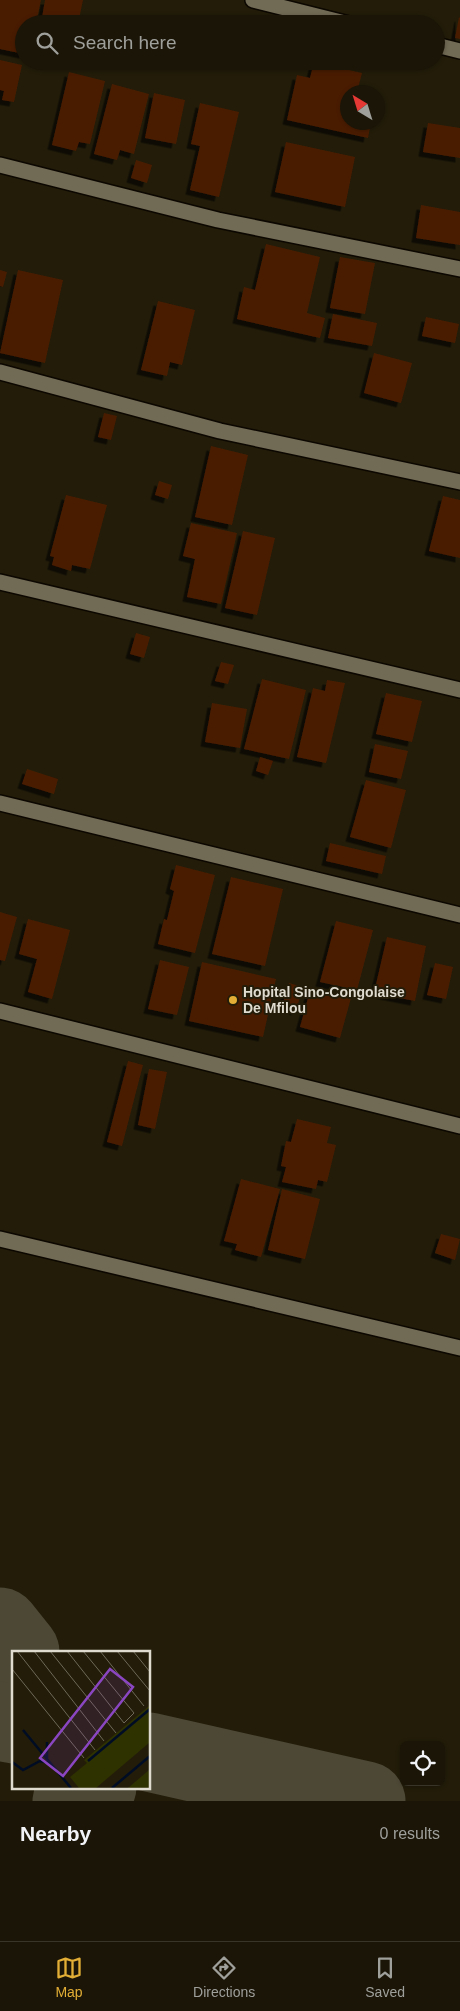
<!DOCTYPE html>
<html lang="en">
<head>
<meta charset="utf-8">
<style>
	body { margin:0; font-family:Arial,sans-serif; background:#231e11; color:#f1f3f6 }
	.controls { position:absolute; right:15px; bottom:15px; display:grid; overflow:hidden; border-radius:8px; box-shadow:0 1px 4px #0004 }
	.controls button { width:45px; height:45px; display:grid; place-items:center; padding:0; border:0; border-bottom:1px solid #383428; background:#1a1507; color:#f1f3f6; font:25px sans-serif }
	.compass { position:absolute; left:340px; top:85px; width:45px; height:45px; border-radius:50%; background:#1a1507; box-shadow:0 1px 4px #0004; rotate:322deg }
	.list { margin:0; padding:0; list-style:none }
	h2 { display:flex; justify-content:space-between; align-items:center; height:65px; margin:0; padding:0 20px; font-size:21px }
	h2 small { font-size:16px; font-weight:400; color:#9f9f9b }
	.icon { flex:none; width:28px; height:28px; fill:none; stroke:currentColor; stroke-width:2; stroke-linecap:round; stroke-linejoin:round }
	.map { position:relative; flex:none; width:460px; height:1801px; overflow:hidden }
	.search { position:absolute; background:#1a1507; box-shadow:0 1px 4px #0004; left:15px; right:15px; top:15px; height:55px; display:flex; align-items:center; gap:12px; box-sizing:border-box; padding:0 18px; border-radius:28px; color:#9f9f9b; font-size:19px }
	.sheet { height:140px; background:#1a1507 }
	nav { display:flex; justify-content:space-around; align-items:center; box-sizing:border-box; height:70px; border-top:1px solid #383428; background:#1a1507; font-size:14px; color:#9f9f9b }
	nav a { display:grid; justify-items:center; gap:2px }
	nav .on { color:#e3ae35 }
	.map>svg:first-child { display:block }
</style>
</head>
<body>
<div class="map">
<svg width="460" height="1801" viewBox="0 0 460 1801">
	<defs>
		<filter id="shadow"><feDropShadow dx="-4.5" dy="4.5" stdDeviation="0" flood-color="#0009"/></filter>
	</defs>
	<rect width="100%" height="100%" fill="#221c09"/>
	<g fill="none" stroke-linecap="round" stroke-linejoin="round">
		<g stroke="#4d4836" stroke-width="79">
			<path d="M0,1627l20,25"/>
			<path d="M0,1721l14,3"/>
			<path d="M149,1752l217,49"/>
			<path d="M72,1801l7,-6 18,-8"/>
		</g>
	</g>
	<g fill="#491d03" filter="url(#shadow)">
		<path d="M0,0h41l-5,24h-12v30l-24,-5z"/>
		<path d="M45,0h38l-5,24h-37z"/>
		<path d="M459,17l1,1v21l-5,-1z"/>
		<path d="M0,60l22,5 -8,37 -12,-2 2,-9 -4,-1z"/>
		<path d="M314,62l48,11 -5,19h-9v30h23l-3,16 -81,-18 10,-45 13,3z"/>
		<path d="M69,72l36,9 -15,63 -11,-2 -3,9 -24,-6z"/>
		<path d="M112,84l37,10 -15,60 -14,-4 -3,10 -23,-6z"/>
		<path d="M154,93l31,7 -9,44 -31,-6z"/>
		<path d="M200,103l39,9 -20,85 -29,-7 10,-44 -9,-2z"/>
		<path d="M428,123l32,5v30l-37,-6z"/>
		<path d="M286,142l69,15 -10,50 -70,-15z"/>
		<path d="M136,160l16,5 -5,18 -16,-5z"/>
		<path d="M421,205l39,7v33l-44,-7z"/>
		<path d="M266,244l54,13 -13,56 18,5 -5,20 -83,-19 7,-32 11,3z"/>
		<path d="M340,257l35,6 -10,51 -35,-6z"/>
		<path d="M0,270l7,2 -4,15 -3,-1z"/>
		<path d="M18,270l45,10 -18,83 -45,-10z"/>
		<path d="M158,301l37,9 -13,55 -12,-3 -3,14 -26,-6z"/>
		<path d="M333,314l44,9 -5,23 -44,-8z"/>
		<path d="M426,317l33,7 -4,19 -33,-7z"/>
		<path d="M374,353l38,10 -11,40 -37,-10z"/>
		<path d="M104,413l13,3 -6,24 -13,-3z"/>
		<path d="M211,446l37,9 -16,70 -37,-8z"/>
		<path d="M159,481l13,4 -4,14 -13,-4z"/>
		<path d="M66,495l41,10 -17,64 -18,-4 -1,6 -19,-6 2,-8 -4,-1z"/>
		<path d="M443,496l17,4v58l-31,-7z"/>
		<path d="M191,523l46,10 -16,71 -34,-7 8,-38 -12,-3z"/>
		<path d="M243,531l32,7 -18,77 -32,-7z"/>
		<path d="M136,633l14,4 -6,21 -14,-4z"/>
		<path d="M221,662l13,3 -6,19 -13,-3z"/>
		<path d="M262,679l44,11 -17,69 -45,-10z"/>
		<path d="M327,680l18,3 -19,80 -29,-6 16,-69 12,3z"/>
		<path d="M386,693l36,8 -10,41 -36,-8z"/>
		<path d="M212,703l35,6 -7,39 -35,-6z"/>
		<path d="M375,744l33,7 -7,28 -32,-7z"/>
		<path d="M260,757l13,4 -5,14 -12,-4z"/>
		<path d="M27,769l31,10 -4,15 -32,-10z"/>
		<path d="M366,780l40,10 -15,58 -41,-11z"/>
		<path d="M330,843l56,13 -4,18 -56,-13z"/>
		<path d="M176,865l39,10 -20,78 -37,-9 6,-25 3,1 7,-29 -4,-2z"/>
		<path d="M231,877l52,12 -18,77 -53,-12z"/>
		<path d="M0,912l17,5 -12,44 -5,-1z"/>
		<path d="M28,919l42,11 -18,69 -24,-7 9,-33 -18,-5z"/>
		<path d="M336,921l37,9 -16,60 -37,-8z"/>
		<path d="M387,937l39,9 -11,55 -41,-8z"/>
		<path d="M160,960l29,7 -12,48 -29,-6z"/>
		<path d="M202,962l74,17 -13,58 -74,-16z"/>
		<path d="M435,963l18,4 -7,32 -19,-4z"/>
		<path d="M289,983l14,4 -7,24 -14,-5z"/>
		<path d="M311,987l40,11 -11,40 -40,-11z"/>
		<path d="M128,1061l15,4 -21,81 -15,-4z"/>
		<path d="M149,1069l18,3 -12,57 -17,-4z"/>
		<path d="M297,1119l34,8 -4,16 9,2 -9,37 -9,-2 -2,9 -34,-7 4,-15 -5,-1 5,-25 5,1z"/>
		<path d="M241,1179l39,10 -19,68 -26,-7 2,-6 -13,-3z"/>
		<path d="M282,1189l38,10 -15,60 -37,-9z"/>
		<path d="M441,1234l19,5 -5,21 -20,-7z"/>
	</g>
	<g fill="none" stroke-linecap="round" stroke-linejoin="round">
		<g stroke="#0c0700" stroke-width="18">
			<g id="minor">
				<path d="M253,0l96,24"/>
				<path d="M436,45l24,6"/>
				<path d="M0,165l218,55 242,49"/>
				<path d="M0,372l220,59 240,51"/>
				<path d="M0,582l460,108"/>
				<path d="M0,803l460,112"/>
				<path d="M0,1011l460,115"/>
				<path d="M0,1239l460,109"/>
			</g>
		</g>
		<use href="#minor" stroke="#716a54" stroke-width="15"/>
	</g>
	<circle fill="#e3ae35" stroke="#221c09" stroke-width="2" cx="233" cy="1000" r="5"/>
	<g text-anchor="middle" stroke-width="4" stroke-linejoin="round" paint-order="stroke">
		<g font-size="14" font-weight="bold" fill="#dfdbcf" stroke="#221c09" text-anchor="start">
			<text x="243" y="997">Hopital Sino-Congolaise<tspan x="243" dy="16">De Mfilou</tspan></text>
		</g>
	</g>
	<g transform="translate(12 1651)">
		<rect width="138" height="138" fill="#221c09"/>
		<path d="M137,55v37l-53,45h-17l-9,-11 17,-14 -3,-3zM137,119v18h-21z" fill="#2e3100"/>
		<path fill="none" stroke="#000c23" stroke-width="2.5" d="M11,79l48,58M35,91v16M76,110l62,-52M0,111l11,8 17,-9 9,2M100,137l38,-32"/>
		<path fill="none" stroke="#6e6858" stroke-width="1" d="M5,0l78,99M22,0l70,90M38,0l66,82M55,0l57,72 10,-10 -51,-62M88,0l44,55M105,0l33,40M121,0l17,21M0,18l72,89"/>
		<path fill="#8a46c1" fill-opacity="0.15" stroke="#8a46c1" stroke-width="2.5" d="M98,18l23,18 -70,89 -23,-18z"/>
		<rect width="138" height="138" fill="none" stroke="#dfdbcf" stroke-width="2.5"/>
	</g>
</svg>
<div class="controls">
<button><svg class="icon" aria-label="locate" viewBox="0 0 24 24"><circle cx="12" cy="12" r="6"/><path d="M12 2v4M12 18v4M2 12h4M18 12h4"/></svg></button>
</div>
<svg class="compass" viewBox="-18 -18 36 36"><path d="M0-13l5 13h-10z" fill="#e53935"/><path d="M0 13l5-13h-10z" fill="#9f9f9b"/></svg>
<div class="search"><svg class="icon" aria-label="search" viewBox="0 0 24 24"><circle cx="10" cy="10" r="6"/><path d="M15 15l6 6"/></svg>Search here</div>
</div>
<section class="sheet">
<h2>Nearby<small>0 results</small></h2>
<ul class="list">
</ul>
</section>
<nav>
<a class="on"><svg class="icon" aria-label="map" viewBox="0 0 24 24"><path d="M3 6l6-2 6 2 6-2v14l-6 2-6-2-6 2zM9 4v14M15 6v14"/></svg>Map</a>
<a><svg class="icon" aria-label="directions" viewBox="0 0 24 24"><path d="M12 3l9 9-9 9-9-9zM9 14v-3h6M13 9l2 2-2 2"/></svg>Directions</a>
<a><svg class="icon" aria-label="saved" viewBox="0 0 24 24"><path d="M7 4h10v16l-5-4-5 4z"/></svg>Saved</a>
</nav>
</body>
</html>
